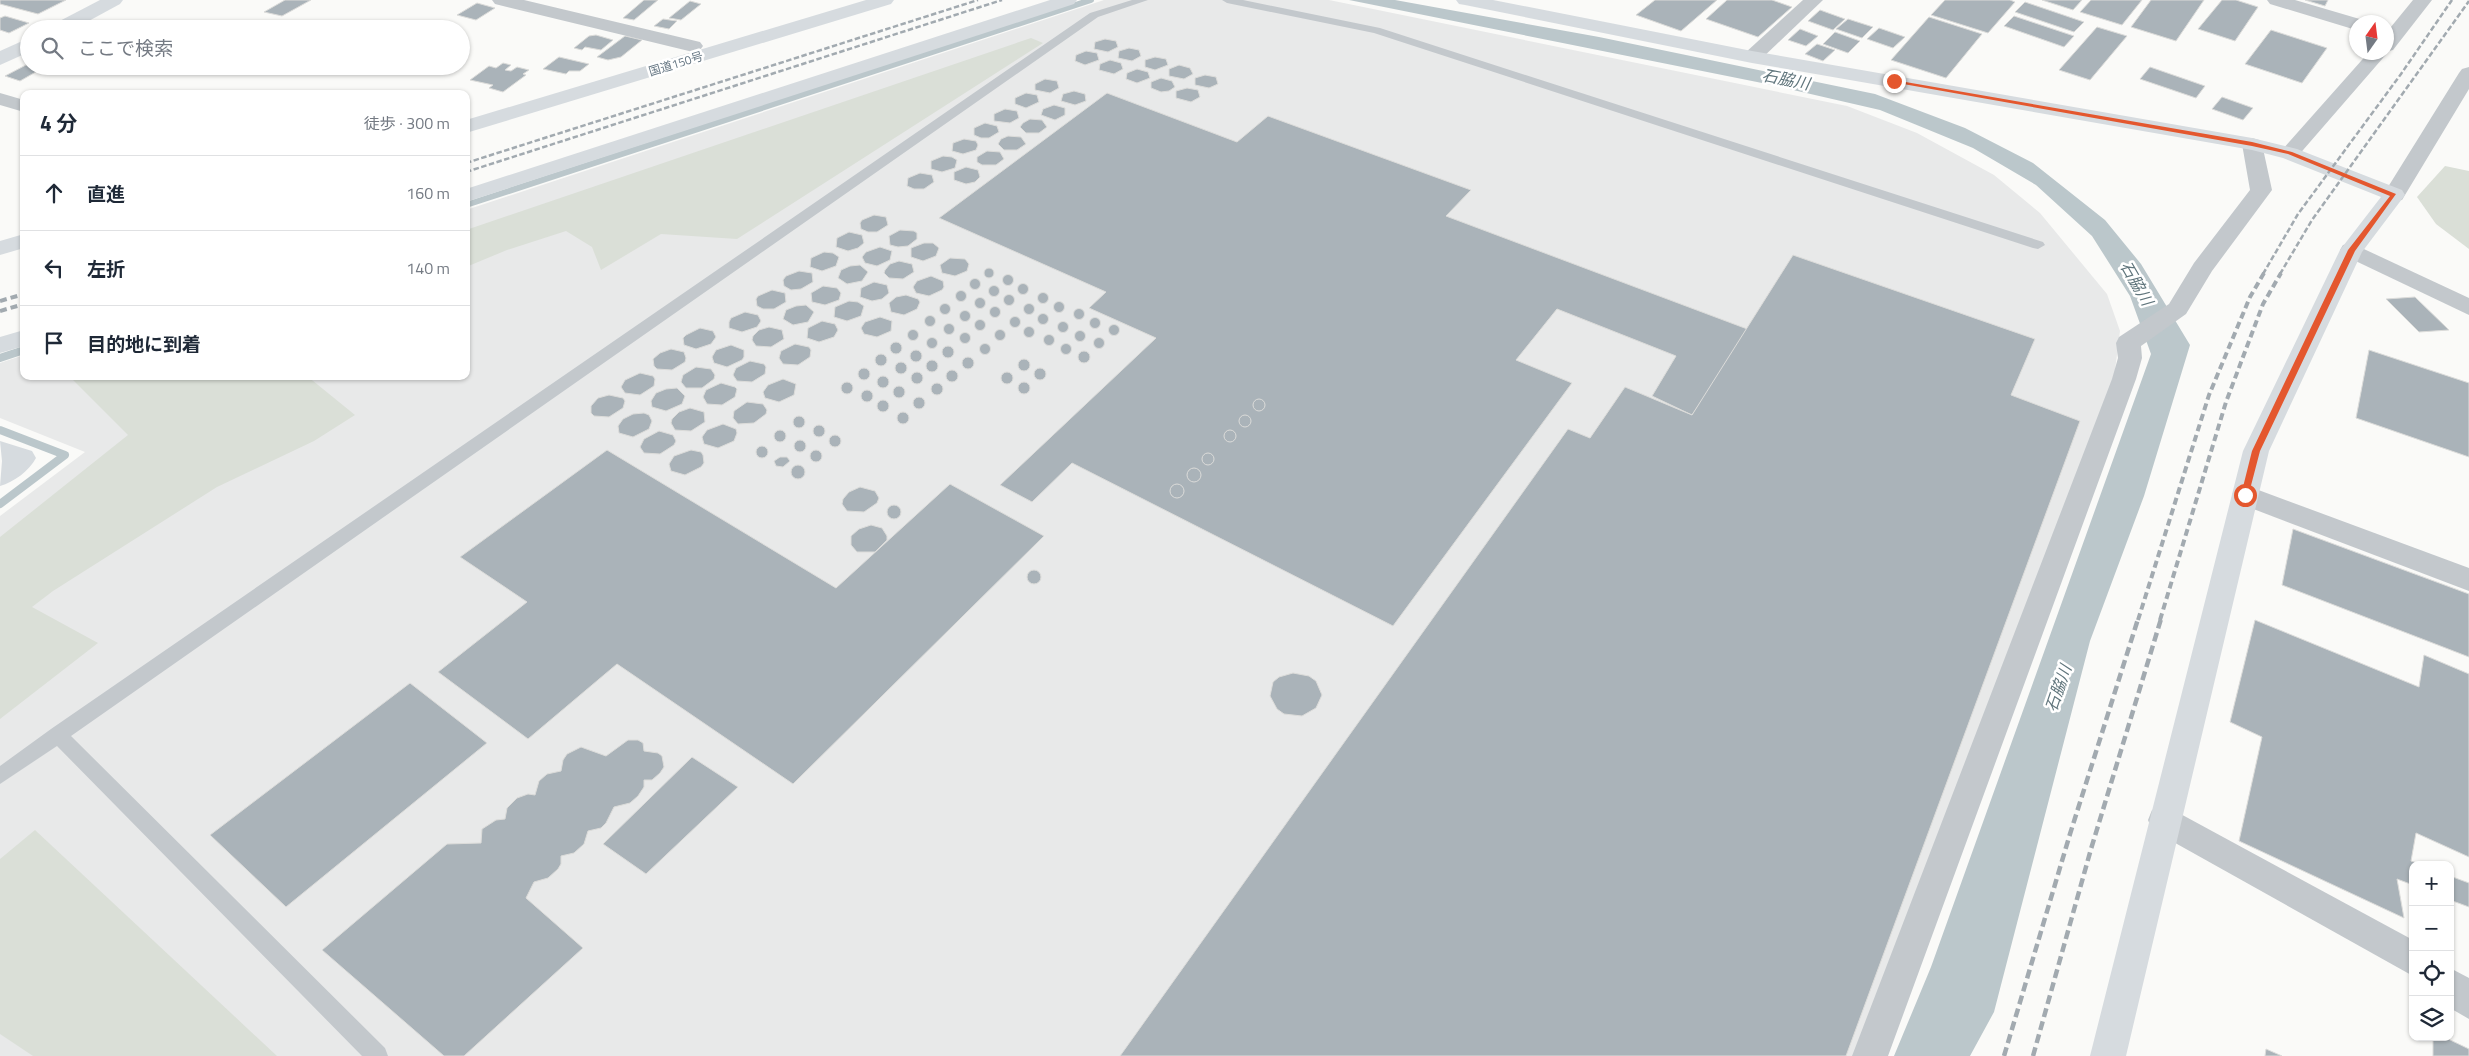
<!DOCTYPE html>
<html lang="ja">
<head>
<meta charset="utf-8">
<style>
	body { margin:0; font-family:"Titillium Web","Noto Sans JP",sans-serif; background:#f6f6f7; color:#1f2937 }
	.controls { position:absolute; right:15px; bottom:15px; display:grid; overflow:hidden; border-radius:10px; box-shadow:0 1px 4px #0004 }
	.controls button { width:45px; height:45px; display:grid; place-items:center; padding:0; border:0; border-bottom:1px solid #e0e1e3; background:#fff; color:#1f2937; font:25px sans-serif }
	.compass { position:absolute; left:2349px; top:15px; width:45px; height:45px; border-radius:50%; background:#fff; box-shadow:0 1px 4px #0004; rotate:14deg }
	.stop { position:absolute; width:15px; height:15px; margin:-11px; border:4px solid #e4572e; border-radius:50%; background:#fff }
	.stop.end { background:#e4572e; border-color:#fff; box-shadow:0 1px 5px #0008 }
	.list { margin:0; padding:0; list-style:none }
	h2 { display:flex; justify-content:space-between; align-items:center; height:65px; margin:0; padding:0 20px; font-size:21px }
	h2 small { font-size:16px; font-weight:400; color:#747a83 }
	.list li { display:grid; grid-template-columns:32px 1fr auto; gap:15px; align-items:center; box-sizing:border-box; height:75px; padding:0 20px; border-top:1px solid #e0e1e3 }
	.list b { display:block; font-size:19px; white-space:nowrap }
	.list em { font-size:16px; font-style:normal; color:#747a83 }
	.icon { flex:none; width:28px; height:28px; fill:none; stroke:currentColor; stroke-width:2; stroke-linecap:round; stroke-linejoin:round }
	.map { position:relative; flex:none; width:2469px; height:1056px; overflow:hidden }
	.search { position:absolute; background:#fff; box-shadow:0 1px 4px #0004; left:20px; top:20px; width:450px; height:55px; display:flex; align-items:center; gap:12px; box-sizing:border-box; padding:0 18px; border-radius:28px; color:#747a83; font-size:19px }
	.panel { position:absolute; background:#fff; box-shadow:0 1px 4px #0004; left:20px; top:90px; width:450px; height:290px; border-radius:10px }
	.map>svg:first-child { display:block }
</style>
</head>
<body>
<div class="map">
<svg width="2469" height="1056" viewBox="0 0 2469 1056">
	<rect width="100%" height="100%" fill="#fafaf8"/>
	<path fill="#e8e9e9" d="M1104,0h225l518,106 70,27 77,42 46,38 67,81 13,37 -6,47 -259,678h-1855v-540l85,-64 -85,-34v-55l24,-8v21h442v-166z"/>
	<g fill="#dadfd7">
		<path d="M1031,38l12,5 -306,196 -76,-5 -60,36 -9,-23 -26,-16 -59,19 -41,17v-37z"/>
		<path d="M2445,166l24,5v78l-33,-25 -19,-27z"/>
		<path d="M69,376h238l48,39 -41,26 -97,46 -164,104 -21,16 66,36 -98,76v-182l128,-102z"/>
		<path d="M35,830l242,226h-244l-33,-22v-175z"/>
	</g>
	<path fill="#bbc7cb" d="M1349,0h46l204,37 276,57 90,34 68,35 72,57 36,44 49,81 -46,151 -54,145 -96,371 -24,44h-76l37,-89 220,-613 -21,-58 -38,-60 -56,-51 -63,-37 -93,-38 -108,-25z"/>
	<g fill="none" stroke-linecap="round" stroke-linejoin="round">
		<path stroke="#bbc7cb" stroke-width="6" d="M466,205l625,-205"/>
		<g stroke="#bbc7cb" stroke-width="8">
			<path d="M0,358l24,-8"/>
			<path d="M0,430l65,25 -65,49"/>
		</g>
	</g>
	<g fill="#aab3b9" stroke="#dcdcda">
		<path d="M0,0h66l-28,14 -38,-10z"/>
		<path d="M285,0h26l-29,16 -18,-4z"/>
		<path d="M644,0h14l-24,20 -11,-2z"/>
		<path d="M1655,0h62l-36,31 -45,-16z"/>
		<path d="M1727,0h45l20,7 -34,30 -52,-18z"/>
		<path d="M1945,0h65l5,2 -27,31 -57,-18z"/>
		<path d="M2042,0h40l-9,10z"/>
		<path d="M2091,0h51l-20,25 -42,-13z"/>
		<path d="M2151,0h53l-28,41 -45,-14z"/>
		<path d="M2222,0h14l22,7 -23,34 -37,-12z"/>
		<path d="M2305,0h23l-3,6z"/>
		<path d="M690,1l11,3 -20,16 -12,-2z"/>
		<path d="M2025,2l59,20 -10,10 -59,-20z"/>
		<path d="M477,3l18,5 -19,12 -19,-5z"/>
		<path d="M1820,10l25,9 -12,11 -25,-9z"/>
		<path d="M5,16l24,7 -20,10 -9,-3v-12z"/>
		<path d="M2014,16l60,20 -10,11 -60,-21z"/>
		<path d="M1929,17l53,17 -36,44 -55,-18z"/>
		<path d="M663,19l14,2 -8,8 -15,-3z"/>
		<path d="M1848,19l25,8 -11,11 -26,-9z"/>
		<path d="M2097,27l30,9 -37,44 -31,-10z"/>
		<path d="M1879,28l26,9 -12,11 -26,-9z"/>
		<path d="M1800,29l18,7 -12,10 -18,-6z"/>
		<path d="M2271,30l56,18 -25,35 -57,-19z"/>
		<path d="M1835,32l25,9 -12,12 -25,-9z"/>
		<path d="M596,35l17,5 -12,10 -16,-3 -3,3 -8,-2 15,-12z"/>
		<path d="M625,36l17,4 -21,17 -13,3 -11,-3z"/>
		<path d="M1105,39l11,2 2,6 -10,5 -14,-3 1,-7z"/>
		<path d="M1817,44l18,6 -12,11 -18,-7z"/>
		<path d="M1129,48l10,2 2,6 -9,5 -14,-3 1,-7z"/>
		<path d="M1086,51l11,2 2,7 -14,5 -10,-4 1,-6z"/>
		<path d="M559,57l30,7 -9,7h-11l-3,3 -23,-5z"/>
		<path d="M1155,57l11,2 2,6 -13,5 -10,-3v-7z"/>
		<path d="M1110,60l11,3 2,6 -9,5 -15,-4 1,-6z"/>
		<path d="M503,63l8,2 -6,5 6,1 6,-4 12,3 -6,4 3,1 -23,17 -14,-4 4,-3 -23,-5 19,-14 7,2z"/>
		<path d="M26,65l15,4 -21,12 -15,-5z"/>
		<path d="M1179,65l11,3 3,6 -9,5 -15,-3v-7z"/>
		<path d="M2150,67l55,19 -9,12 -56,-19z"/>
		<path d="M1137,69l11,3 2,6 -13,5 -11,-4 1,-6z"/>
		<path d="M1205,75l11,2 2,7 -9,4 -14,-3v-7z"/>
		<path d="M1161,78l11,3 3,6 -6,4 -8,1 -10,-4v-6z"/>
		<path d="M1045,79l12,2 2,7 -9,5 -15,-3v-6z"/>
		<path d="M1187,88l11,2 2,7 -9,5 -15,-4v-7z"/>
		<path d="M1074,91l11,3 1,7 -11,4 -14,-4 2,-7z"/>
		<path d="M1026,93l11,2 2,7 -13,6 -11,-4v-6z"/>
		<path d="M1107,93l130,49 31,-26 203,74 -25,26 304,114 -58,85 -40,-19 24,-40 -119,-47 -41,51 56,23 -179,243 -321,-163 -40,39 -32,-17 156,-147 -67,-30 17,-16 -167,-74z"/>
		<path d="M2222,97l31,11 -10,12 -31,-11z"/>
		<path d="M1054,105l11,3v7l-10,5 -14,-5 2,-6z"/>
		<path d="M1005,109l12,2 2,7 -9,5 -16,-2v-7z"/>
		<path d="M1030,119l12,1 5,7 -8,6h-13l-6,-6 3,-4z"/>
		<path d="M985,123l12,3 2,6 -10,6h-8l-7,-3v-7z"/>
		<path d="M1008,136l13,1 5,7 -9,6h-13l-6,-6 3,-5z"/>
		<path d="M964,139l12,2 2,4 -2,5 -13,4 -11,-3 1,-8z"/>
		<path d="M987,151l13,1 4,7 -8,6h-14l-5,-3v-5z"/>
		<path d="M943,156l9,1 5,3 -2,8 -13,4 -11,-3v-8z"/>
		<path d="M966,167l12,3 2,7 -5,5 -9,2 -12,-4v-8z"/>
		<path d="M920,173l12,2 2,7 -10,7h-10l-7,-3 1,-8z"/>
		<path d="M874,215l12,2 2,8 -11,7h-9l-7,-3 -1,-6 2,-3z"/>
		<path d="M900,230l14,1 3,2v6l-9,7 -10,1 -8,-2 -1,-9z"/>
		<path d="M849,232l13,3 2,8 -6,5 -10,3 -12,-4 1,-9z"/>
		<path d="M924,243h9l6,5 -3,8 -13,5 -12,-4v-9z"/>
		<path d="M880,247l12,4 -2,9 -13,6 -12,-3 -3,-6 4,-5z"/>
		<path d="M824,252l9,1 6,4 -3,9 -14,5 -12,-4 1,-9z"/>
		<path d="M1793,255l242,84 -24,56 69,26 -234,635h-726l448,-627 22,9 35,-51 67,28z"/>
		<path d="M950,258l15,1 4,5 -2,7 -12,5 -13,-3 -2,-8z"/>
		<path d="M899,261l13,3 2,8 -11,7 -14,-1 -5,-5 1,-3 5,-6z"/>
		<path d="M860,265l8,7 -6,9 -15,3 -9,-6 3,-8 9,-4z"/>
		<circle cx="989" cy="273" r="5"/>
		<path d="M799,271l13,2 1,9 -12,7 -10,1 -7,-4 -1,-6 3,-4z"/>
		<circle cx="1008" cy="280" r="5.5"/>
		<path d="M931,276l12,5 1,6 -2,3 -13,6 -13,-3 -3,-6 4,-6z"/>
		<circle cx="975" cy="284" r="5.5"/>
		<path d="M874,282l13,3 2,8 -7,6 -10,2 -12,-4 1,-9z"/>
		<circle cx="1023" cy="289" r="5.5"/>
		<circle cx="994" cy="291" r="5.5"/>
		<path d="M823,286l14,2 4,5 -2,7 -14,5 -13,-3 -1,-9z"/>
		<path d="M772,290l13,3 1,9 -12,7h-11l-6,-3 -1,-7 2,-3z"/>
		<circle cx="961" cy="296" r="5.5"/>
		<circle cx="1043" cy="298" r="5.5"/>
		<circle cx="1009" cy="300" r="5.5"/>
		<path d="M906,295l12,4 2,3 -3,7 -13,6 -13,-3 -2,-9 7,-6z"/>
		<path d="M2415,297l34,33 -30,2 -33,-33z"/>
		<circle cx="980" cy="303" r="5.5"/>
		<path d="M849,301l9,1 6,4 -3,10 -14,5 -13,-4 1,-10z"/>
		<circle cx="1059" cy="307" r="5.5"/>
		<circle cx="1029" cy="309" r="5.5"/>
		<circle cx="945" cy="309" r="5.5"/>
		<path d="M806,305l8,7 -6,10 -15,3 -10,-6 3,-9 10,-4z"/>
		<circle cx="995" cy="312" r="5.5"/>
		<circle cx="1079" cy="314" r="5.5"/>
		<circle cx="965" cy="316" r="5.5"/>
		<path d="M745,312l13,3 3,6 -4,6 -15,5 -13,-4v-6l2,-4z"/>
		<circle cx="1043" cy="319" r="5.5"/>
		<circle cx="930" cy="321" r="5.5"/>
		<circle cx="1015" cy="322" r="5.5"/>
		<path d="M880,317l12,4 -1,10 -14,6 -13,-3 -3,-6 4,-6z"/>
		<circle cx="1095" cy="323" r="5.5"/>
		<circle cx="980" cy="325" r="5.5"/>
		<path d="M822,321l13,3 3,6 -4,7 -15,5 -12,-4 1,-10z"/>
		<circle cx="1063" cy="327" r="5.5"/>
		<circle cx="949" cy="329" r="5.5"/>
		<circle cx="1114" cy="330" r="5.5"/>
		<circle cx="1029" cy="332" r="5.5"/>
		<path d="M769,327l13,3 2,9 -13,8 -15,-1 -4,-6 1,-4 6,-6z"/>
		<path d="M700,328l13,3 3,6 -5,7 -15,5 -12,-4 -1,-7 3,-3z"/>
		<circle cx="913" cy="335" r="5.5"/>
		<circle cx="1000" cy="335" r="5.5"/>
		<circle cx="1080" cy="336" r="5.5"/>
		<circle cx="965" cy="338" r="5.5"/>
		<circle cx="1049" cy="340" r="5.5"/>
		<circle cx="932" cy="343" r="5.5"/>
		<circle cx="1099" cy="343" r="5.5"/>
		<circle cx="896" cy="348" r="6"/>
		<circle cx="985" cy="349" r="5.5"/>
		<circle cx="1066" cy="349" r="5.5"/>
		<path d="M795,344l14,3 2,3 -1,7 -12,8 -15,-1 -4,-6 2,-7z"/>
		<path d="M731,345l13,5v7l-2,3 -15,7 -13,-4 -2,-6 4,-7z"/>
		<circle cx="948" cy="352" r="6"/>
		<path d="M671,349l13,3 2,6 -1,4 -13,8 -15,-1 -3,-3 -1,-7 7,-6z"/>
		<path d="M2369,350l100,33v74l-113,-39z"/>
		<circle cx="916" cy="356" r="6"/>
		<circle cx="1084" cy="357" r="6"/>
		<circle cx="881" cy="360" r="6"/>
		<circle cx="968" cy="363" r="6"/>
		<circle cx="1024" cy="365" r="6"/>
		<circle cx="932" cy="366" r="6"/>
		<path d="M750,361l14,3 2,3 -1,7 -13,8 -15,-1 -4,-6 3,-7z"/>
		<circle cx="901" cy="368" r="6"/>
		<path d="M696,367l15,2 4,6 -1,4 -12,9h-16l-5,-6 2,-7z"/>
		<circle cx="1040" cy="374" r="6"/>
		<circle cx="864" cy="374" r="6"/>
		<circle cx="952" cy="376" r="6"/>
		<circle cx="917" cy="378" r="6"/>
		<circle cx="1007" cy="378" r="6"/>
		<path d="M640,373l13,3 2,3 -1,7 -14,9 -15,-2 -4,-6 4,-7z"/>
		<circle cx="883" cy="382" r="6"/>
		<path d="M783,379l13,5 -2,11 -15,7 -14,-4 -2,-6 5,-7z"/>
		<circle cx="847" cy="388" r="6"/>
		<circle cx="1024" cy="388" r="6"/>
		<circle cx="937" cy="389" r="6"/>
		<path d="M721,383l14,4 2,2 -2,8 -13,8 -15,-1 -4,-7 3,-7z"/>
		<circle cx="899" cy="392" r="6"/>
		<path d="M677,388l8,8 -3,8 -16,7 -14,-4 -1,-6 5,-8 10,-4z"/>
		<circle cx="867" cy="396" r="6"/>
		<path d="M609,395l14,3 2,3 -2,7 -14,9 -15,-1 -3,-3v-7l7,-8z"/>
		<circle cx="919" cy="403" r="6"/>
		<circle cx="1259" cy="405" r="6"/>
		<circle cx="883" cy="406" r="6"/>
		<path d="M747,402l16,2 4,6 -1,4 -12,9 -16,1 -5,-6 1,-7z"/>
		<path d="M690,408l14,4 1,10 -14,9 -16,-1 -4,-7 1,-4 7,-7z"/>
		<circle cx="903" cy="418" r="6"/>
		<path d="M644,413l5,2 3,6 -3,8 -16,8 -14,-4 -1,-7 5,-7 10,-5z"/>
		<circle cx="1245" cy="421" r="6"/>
		<circle cx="799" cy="422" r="6"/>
		<path d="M723,424l13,5 1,4 -3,8 -16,7 -14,-4 -2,-7 5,-7z"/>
		<circle cx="819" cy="431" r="6"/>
		<circle cx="780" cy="436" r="6"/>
		<circle cx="1230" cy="436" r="6"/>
		<path d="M659,431l14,4 3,6 -2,4 -14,9 -16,-1 -4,-6 4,-8z"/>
		<circle cx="835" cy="441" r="6"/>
		<circle cx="800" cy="446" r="6"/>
		<circle cx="762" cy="452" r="6"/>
		<circle cx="816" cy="456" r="6"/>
		<path d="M607,450l229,138 114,-104 94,52 -251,248 -176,-120 -89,75 -90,-67 89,-70 -67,-45z"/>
		<path d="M691,450l10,2 2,3 1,8 -3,4 -16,8 -14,-4 -2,-7 5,-8z"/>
		<circle cx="1208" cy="459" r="6"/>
		<path d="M780,457h7l3,4 -7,6 -7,-1 -2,-5z"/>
		<circle cx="798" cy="472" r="7"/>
		<circle cx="1194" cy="475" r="7"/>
		<circle cx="1177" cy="491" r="7"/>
		<path d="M860,487l15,4 4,7 -2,5 -13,9 -17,-1 -5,-7 1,-5 6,-7z"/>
		<circle cx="894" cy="512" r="7"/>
		<path d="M871,525l11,3 5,8v4l-12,12h-18l-6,-7v-9l8,-7z"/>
		<path d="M2293,529l176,65v63l-187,-72z"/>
		<circle cx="1034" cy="577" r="7"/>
		<path d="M2255,620l164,67 5,-32 45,19v183l-53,-24 -5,28 11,4h-9v20l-16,-6 7,39 -165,-77 23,-104 -32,-15z"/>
		<path d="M1293,673l16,3 7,5 6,14 -6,13 -14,8 -18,-2 -7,-5 -7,-13 3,-14 6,-5z"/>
		<path d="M410,683l77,60 -201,164 -76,-72z"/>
		<path d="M628,740h10l5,3 1,8 14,2 4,3 2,11 -4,6 -8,7h-8v7l-6,9 -8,7 -16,4 -8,16 -5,5 -13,3 -4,13 -10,9 -13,3v8l-3,5 -10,9 -14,4 -8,16 57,50 -119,108h-20l-122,-106 125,-106 34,-1 1,-14 14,-9 9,-1 2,-11 10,-10 11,-4 7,1 4,-14 8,-7 14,-3 2,-11 4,-6 14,-7 25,9z"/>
		<path d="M692,757l46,30 -92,87 -43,-30z"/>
		<path d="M2450,876l19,7v24l-19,-7z"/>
		<path d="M2433,1037h11l25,12v7h-36z"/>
		<path d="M2266,1049l16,7h-17z"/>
	</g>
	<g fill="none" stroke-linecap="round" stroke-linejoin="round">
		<g fill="#c3c8cc" fill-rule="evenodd">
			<path d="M1132,0h16l-50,17 -1027,719 314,312 3,8h-26l-305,-310 -57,38v-18l51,-37 1039,-716z"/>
			<path d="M1222,0h21l137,28 663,214 2,3 -7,4 -5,-1 -659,-215 -147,-30z"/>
		</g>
		<g fill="#c3c8cc" fill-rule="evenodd">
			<path d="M492,0h32l176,42 3,4 -3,4 -7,2 -198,-48z"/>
			<path d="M1803,0h20l-64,61h-14l-3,-4 3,-4z"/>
			<path d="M2267,0h28l68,20 1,2h-8v8l-86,-26z"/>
			<path d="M2413,0h19l-39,50 -4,1 -92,106 -7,2 -7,-2 -3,-4 3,-4 86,-97h17v-19z"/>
			<path d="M2469,67v22l-64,106 -3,5 -8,1 -8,-1 -3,-5 76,-122 3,-4z"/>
			<path d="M0,93l24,7v12l-24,-7z"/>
			<path d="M2252,138l7,2 3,4 10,46 -60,81 -26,43 -45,32 1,12 -6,21 -248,677h-36l260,-677 6,-21 -2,-15 3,-6 50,-33 25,-41 56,-73 -8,-46 3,-4z"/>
			<path d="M2351,243l118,55v17l-126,-60 -3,-5 3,-5z"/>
			<path d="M2245,485l224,83v23l-234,-89 -3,-7 3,-7z"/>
			<path d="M2164,805l249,135v36l-261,-146 -4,-10 4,-10z"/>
			<path d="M2450,968l19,10v41l-19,-11z"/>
		</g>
		<g fill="#d6dbdf" fill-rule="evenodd">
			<path d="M100,0h23l-3,4 -46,25h-24l2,-4z"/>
			<path d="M1050,0h27l-3,4 -608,198v-13z"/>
			<path d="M1456,0h37l259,51 500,87 45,11 105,41 3,5 -43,57 -93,199 -143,605h-36l153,-605 97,-201 41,-53 -98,-39 -31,-8 -500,-87 -287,-58 -6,-1z"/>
			<path d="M29,38v14l-29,13v-14z"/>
			<path d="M24,330v16l-24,7v-16z"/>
			<path d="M0,441l32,10 4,7c-7,13 -22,24 -36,28l2,-25z"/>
		</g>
		<g fill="#d6dbdf" fill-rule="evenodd">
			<path d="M866,0h28l-3,4 -425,129v-13z"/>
			<path d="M24,234v14l-24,7v-14z"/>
		</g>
		<g stroke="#a2aab0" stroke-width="2.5" stroke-dasharray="5.5 2.5" stroke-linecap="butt">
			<path d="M466,163l512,-163"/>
			<path d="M466,172l536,-172"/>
			<path d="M2263,274l35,-60 103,-140 51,-74"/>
			<path d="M2280,274l32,-54 157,-219"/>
		</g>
		<g stroke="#a2aab0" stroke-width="4" stroke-dasharray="7 4" stroke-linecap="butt">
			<path d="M0,301l24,-7"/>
			<path d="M0,311l24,-7"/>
			<path d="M2138,620l71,-225 41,-98 14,-24"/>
			<path d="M2160,620l66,-218 37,-98 18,-31"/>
		</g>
		<g stroke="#a2aab0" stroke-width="4.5" stroke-dasharray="9 4.5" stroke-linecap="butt">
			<path d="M2004,1056l66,-222 68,-215"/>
			<path d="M2033,1056l58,-207 70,-230"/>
		</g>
	</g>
	<path fill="#e4572e" d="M1894,80l358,62 40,10 104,42 -41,57 -95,200 -12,46 -7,-2 11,-44 96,-201 42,-54 -102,-42 -36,-8 -360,-64z"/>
	<g text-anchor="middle" stroke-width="5" stroke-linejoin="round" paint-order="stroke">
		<g font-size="12" fill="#657683" stroke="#fff">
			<text transform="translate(676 64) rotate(-17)" y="4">国道150号</text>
		</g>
		<g font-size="16" font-style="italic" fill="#60757c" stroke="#fff">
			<text transform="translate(1786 79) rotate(11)" y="6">石脇川</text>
			<text transform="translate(2137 283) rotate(60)" y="6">石脇川</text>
			<text transform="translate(2058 688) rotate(-71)" y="6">石脇川</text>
		</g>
	</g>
</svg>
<div class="controls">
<button>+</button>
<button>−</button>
<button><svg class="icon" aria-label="locate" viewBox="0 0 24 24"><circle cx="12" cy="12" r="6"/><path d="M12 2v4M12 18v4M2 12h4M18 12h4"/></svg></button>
<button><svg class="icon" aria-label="layers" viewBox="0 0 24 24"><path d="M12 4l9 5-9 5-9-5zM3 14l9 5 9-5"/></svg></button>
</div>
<svg class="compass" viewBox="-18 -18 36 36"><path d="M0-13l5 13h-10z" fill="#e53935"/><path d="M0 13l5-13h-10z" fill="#747a83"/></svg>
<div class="stop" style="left:2245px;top:495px"></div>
<div class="stop end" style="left:1894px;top:81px"></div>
<div class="search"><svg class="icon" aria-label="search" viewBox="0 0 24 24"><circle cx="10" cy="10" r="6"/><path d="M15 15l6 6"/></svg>ここで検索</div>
<section class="panel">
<h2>4 分<small>徒歩 · 300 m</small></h2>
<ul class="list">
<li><svg class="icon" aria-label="ahead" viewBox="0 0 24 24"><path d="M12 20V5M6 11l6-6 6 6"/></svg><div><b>直進</b></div><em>160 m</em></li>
<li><svg class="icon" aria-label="left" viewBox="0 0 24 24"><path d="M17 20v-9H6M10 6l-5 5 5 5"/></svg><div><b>左折</b></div><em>140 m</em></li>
<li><svg class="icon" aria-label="arrive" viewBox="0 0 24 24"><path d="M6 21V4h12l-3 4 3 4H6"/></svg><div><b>目的地に到着</b></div></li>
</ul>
</section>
</div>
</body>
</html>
